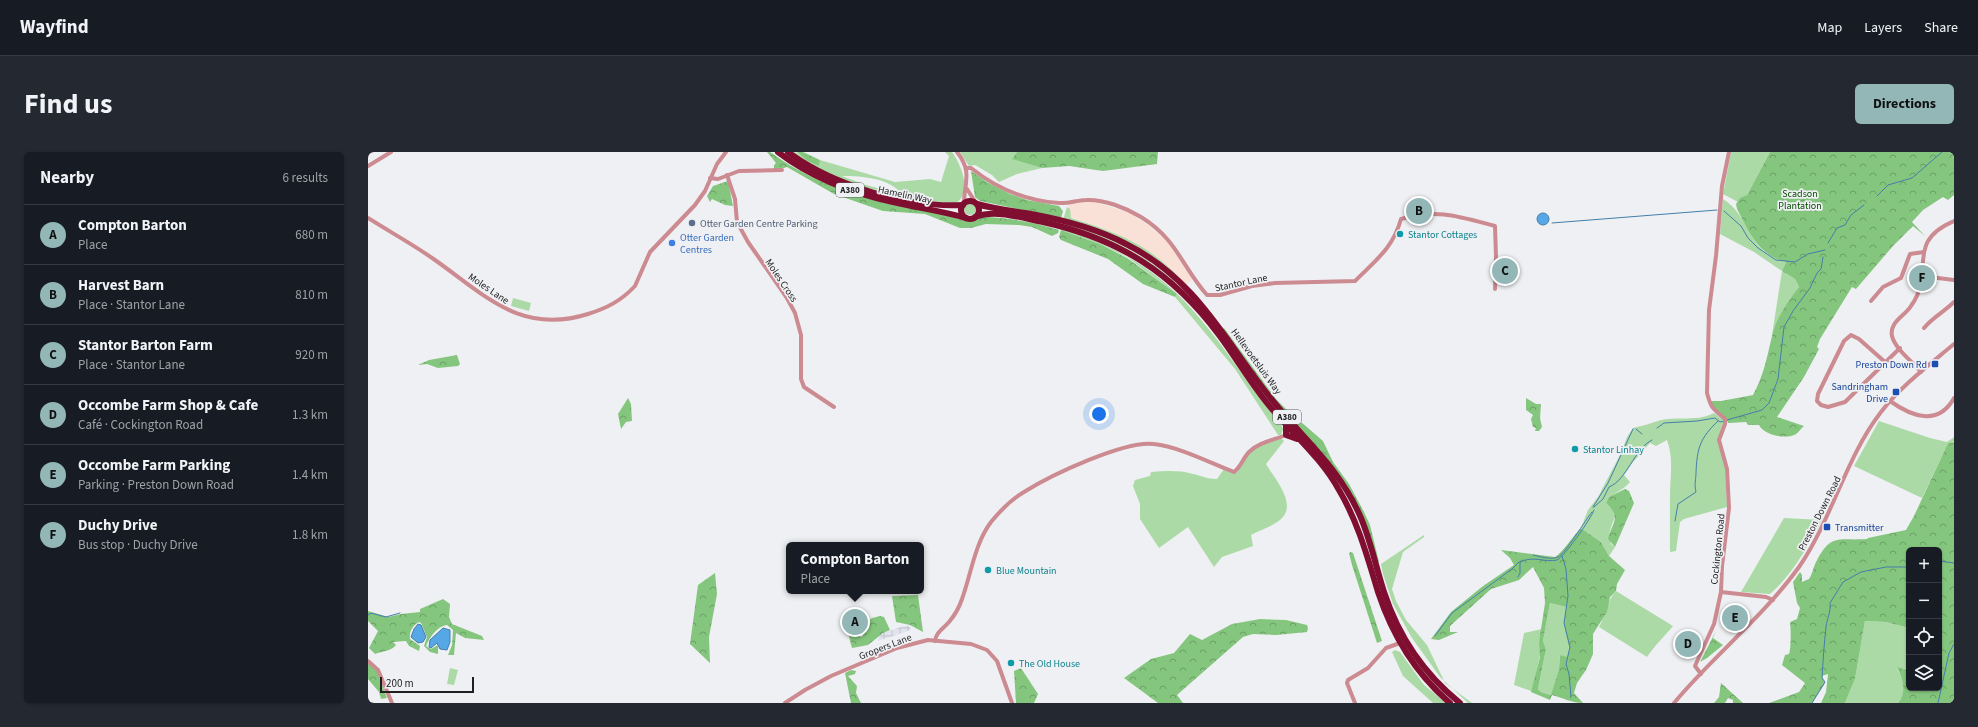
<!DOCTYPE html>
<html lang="en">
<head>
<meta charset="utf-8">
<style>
	body { margin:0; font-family:"Source Sans 3",sans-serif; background:#242831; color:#f1f3f6 }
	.controls { position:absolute; right:12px; bottom:12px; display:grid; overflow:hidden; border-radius:6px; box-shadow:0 1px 3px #0004 }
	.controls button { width:36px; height:36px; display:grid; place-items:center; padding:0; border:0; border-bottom:1px solid #363941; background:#171b24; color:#f1f3f6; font:20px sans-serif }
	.scale { position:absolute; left:12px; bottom:10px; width:94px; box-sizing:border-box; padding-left:4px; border:2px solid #1f1f20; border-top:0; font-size:11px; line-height:14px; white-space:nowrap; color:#1f1f20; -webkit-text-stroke:3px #eff0f3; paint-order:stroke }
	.you { position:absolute; left:731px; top:262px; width:14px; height:14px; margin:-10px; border:3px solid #fff; border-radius:50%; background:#1a73e8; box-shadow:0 0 0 6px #1a73e833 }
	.badge { display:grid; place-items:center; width:26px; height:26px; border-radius:50%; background:#93b6b7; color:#111; font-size:13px; font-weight:700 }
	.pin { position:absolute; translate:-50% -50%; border:2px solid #fff; box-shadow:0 1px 4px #0006 }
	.popup { position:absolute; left:418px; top:390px; width:138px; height:52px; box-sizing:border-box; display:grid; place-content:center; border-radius:6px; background:#171b24; filter:drop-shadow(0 1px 3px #0005); font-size:13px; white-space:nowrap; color:#9ea1a6 }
	.popup b { font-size:15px; color:#f1f3f6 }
	.popup::after { content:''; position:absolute; left:50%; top:100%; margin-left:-8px; border:8px solid transparent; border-top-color:#171b24 }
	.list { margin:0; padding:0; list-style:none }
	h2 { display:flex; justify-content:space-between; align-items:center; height:52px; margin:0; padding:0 16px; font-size:17px }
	h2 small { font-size:13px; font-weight:400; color:#9ea1a6 }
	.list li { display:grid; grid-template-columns:26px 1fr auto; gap:12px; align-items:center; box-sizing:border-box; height:60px; padding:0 16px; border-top:1px solid #363941 }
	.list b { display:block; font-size:15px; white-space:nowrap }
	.list p { margin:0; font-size:13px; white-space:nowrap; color:#9ea1a6 }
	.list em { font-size:13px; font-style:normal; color:#9ea1a6 }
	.icon { flex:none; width:22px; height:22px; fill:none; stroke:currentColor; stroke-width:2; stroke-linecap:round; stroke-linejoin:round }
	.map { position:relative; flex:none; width:1586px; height:551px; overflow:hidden; border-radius:6px }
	header { display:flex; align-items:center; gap:24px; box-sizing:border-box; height:56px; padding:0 20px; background:#171b24; border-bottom:1px solid #363941 }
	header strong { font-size:19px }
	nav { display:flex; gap:22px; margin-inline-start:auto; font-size:14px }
	.intro { display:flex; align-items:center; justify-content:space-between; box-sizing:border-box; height:96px; padding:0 24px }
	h1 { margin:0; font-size:28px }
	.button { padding:10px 18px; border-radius:6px; background:#93b6b7; color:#111; font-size:14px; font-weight:700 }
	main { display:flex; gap:24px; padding:0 24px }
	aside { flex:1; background:#171b24; border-radius:6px; box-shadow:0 1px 3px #0004 }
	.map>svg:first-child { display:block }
</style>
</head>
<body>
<header>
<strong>Wayfind</strong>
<nav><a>Map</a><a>Layers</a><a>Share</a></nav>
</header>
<div class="intro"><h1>Find us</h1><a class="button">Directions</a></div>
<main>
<aside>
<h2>Nearby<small>6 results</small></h2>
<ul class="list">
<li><span class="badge">A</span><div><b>Compton Barton</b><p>Place</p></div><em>680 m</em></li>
<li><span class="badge">B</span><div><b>Harvest Barn</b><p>Place · Stantor Lane</p></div><em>810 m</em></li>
<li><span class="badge">C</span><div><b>Stantor Barton Farm</b><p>Place · Stantor Lane</p></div><em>920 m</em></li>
<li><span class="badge">D</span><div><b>Occombe Farm Shop &amp; Cafe</b><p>Café · Cockington Road</p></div><em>1.3 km</em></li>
<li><span class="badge">E</span><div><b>Occombe Farm Parking</b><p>Parking · Preston Down Road</p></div><em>1.4 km</em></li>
<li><span class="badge">F</span><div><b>Duchy Drive</b><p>Bus stop · Duchy Drive</p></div><em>1.8 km</em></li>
</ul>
</aside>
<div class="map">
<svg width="1586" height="551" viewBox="0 0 1586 551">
	<defs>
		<pattern id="industrial-grid" width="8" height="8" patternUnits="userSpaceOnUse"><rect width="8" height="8" fill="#e1e4ee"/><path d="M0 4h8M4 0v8" fill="none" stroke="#c1c3cc"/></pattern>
		<pattern id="forest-crowns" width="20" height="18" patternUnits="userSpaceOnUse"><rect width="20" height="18" fill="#85c67e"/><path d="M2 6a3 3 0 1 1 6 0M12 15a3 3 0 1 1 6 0" fill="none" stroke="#6ca067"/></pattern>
	</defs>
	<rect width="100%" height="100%" fill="#eff0f3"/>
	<path fill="#f9e1d7" d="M724,49l38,12 17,11 22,19 24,36 -7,6 -7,-8 -49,-36 -20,-10 -39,-14 -3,-13z"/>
	<path fill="url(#industrial-grid)" d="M536,474h5l2,4 -33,11v-3l5,-5z"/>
	<g fill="#acdaa6" fill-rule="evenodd">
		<path d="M425,0c7,0 19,10 26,14l1,-6 75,22 35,-3 11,3 8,-26 -4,-4h7c9,12 21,41 4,51l-28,-2 -70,-15 -42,-17zM474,24c21,0 47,2 60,18l-36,-9z"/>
		<path d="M592,0h57l-4,7 29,9 -25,6 -18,8 -7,-7 -17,-10 -6,1z"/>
		<path d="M1363,0h39l-23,43 -9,7 -15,-8z"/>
		<path d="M1355,47c29,18 24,54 63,63l-4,9 13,8 4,8 -18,27 -9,21 10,-64 -28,-19 -34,-18z"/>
		<circle cx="602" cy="57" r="6"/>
		<path d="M699,55l3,2 1,9c29,9 59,19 83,37 25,19 44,43 64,66l-12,-13 -65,-56 -78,-32z"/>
		<path d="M694,71c48,13 91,35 125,71 40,41 67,93 107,135l-2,2c-26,-27 -46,-59 -68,-89 -45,-62 -89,-94 -162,-117z"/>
		<path d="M693,77c99,30 134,78 191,159 8,12 27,28 31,41l-2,6h-3l-43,-66 -60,-72 2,-3 -50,-37 -27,-13 -39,-14z"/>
		<path d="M145,146l18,5 -2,8 -18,-5z"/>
		<path d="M1346,261l10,7 -6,20 7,23 2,44 -43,12 -4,3 -4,29 -6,1c0,-19 0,-37 0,-56 0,-20 4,-36 -3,-56l-11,6 -6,-3 -17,19 -9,13 6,7c-7,9 -19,11 -24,21 14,14 8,12 4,28 -1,4 0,9 1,13l4,3 -6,9 -8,-14 -20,-14 7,-18 10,-13 23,-44 6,-16 6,-9c10,-2 18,-5 28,-8 17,-4 37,2 53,-7z"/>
		<path d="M1511,269l51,17 17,4 7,-5v6h-6l-26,55 -68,-32z"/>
		<path d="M913,286l3,3 -18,23c8,14 32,40 15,55 -7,7 -21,11 -30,16l2,11 -31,11 -8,10 -26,-40 -29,21 -19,-29v-15l-7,-18 2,-6 15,-4 1,-4c14,-1 28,-2 42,2 10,2 13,5 24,5l7,-10 11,5c6,-5 6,-10 10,-16 8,-11 23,-15 36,-20z"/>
		<path d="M1416,366l38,2c-14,26 -29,54 -52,74l-29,-2z"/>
		<path d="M1056,383v2l-21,15 -11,37 4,12 10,19 21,25 18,38 27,20h-4l-28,-26 -28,-39 -19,-34 -10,-30 -2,-10z"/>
		<path d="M1248,439l57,35c-9,11 -18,19 -26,31l-48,-30c7,-12 8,-27 17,-36z"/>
		<path d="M1182,451l16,4 -2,14 5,28 -2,9 -7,-3 -1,14 -7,26 -11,-3 -3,-3 8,-40 -3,-8z"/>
		<path d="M1497,469l21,1 23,6v43l-12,-3c7,12 10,24 1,35h-53l10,-24z"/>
		<path d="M1174,477l-3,13 2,8 -8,39 -2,2 -17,-6 10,-52z"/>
		<path d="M1027,498l5,2 24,33 22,18h-13l-30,-27 -11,-24z"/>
		<path d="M82,516l8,2 -4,15 -7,-1z"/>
	</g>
	<g fill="url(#forest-crowns)" fill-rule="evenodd">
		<path d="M399,0h3c56,41 116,51 183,64 16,9 20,0 35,1 23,1 49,6 71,13l-1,3 -6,3 -20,-9 -13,-2 -33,-1 -15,4h-11l-35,-14 -42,-3 -49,-17 -47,-27 -13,4v-6l2,-2z"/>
		<path d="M429,0h6l17,8 -1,6 -11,-5z"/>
		<path d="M649,0h141l-1,12 -54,7 -34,-5 -27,2 -30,-9z"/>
		<path d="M1402,0h184v43l-6,5 -5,-3 -20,13 -11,12 13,14 -12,-10 -20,20 -37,43 -4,-2 -32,52 -3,8 2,2 -15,28 -27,40 27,9c-4,3 -6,8 -10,9 -10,4 -30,0 -35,-10h-11l-2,-3 -18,1 -2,-5 -11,-7 -5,-10h11l32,-6c11,-20 14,-38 19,-59 4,-18 16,-35 27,-49l-4,-8 -13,-8 4,-9c-27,-6 -37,-30 -49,-53l-1,-5 4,-6 7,-3z"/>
		<path d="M603,19l16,11 23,12 17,6 32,6 4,5 -2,7 -81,-17 -5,-4z"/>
		<path d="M360,29l5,25 -8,-1 -13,-6 -2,3 -3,-6 6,-10z"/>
		<path d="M693,78l39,14 27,14 50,36 -2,3 -32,-13 -35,-25 -47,-19 -2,-3z"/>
		<path d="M856,176l52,71 10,10 37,32 10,21 16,22 15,28 6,13 9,37 -3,-1 -21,-58 -72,-91 -60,-83z"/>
		<path d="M89,203l3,9 -2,2 -20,2 -11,-4 -9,1 11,-5z"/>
		<path d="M260,246l3,6 1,17 -6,1 -5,7 -3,-15z"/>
		<path d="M1158,246l10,6h5l-1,14 2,9 -3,4h-4l1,-3 -3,-1 -2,-8 2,-4 -7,-5z"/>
		<path d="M1580,291h6v260h-56c9,-11 5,-24 -1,-36l12,4v17h30v-138h-30v78l-23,-6 -21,-1 -10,58 -10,24h-24l5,-11 2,-18 -6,2 3,7 -13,20h-43l30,-11 6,-9 -23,-18 3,-10 4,-1c2,-4 2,-26 1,-32l7,-3 3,-11 -3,-5 -4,-21 7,-10 2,3v7l7,-3c3,-4 4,-11 7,-17 15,-29 22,-21 51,-23l1,-1 38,-8 8,-14z"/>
		<path d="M1257,337l4,2 5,12 -19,44 -7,-8c4,-17 14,-21 -2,-36l3,-6z"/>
		<path d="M1213,376l20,14 8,14 16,14 -8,14 -1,7 -6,6 -3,15 -14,22v20l-7,16 -9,13 -3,10 9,10c-11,0 -20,-5 -31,-8l-2,5 -19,-8 9,-35 -1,-15 6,-39 -1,-15 -11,-21 -14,13 -28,9 -41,37v6h8l-19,8 -8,-1 20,-27 32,-26 31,-21 -4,-7 -9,-8 54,7c8,-5 18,-21 26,-29zM1182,451l16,4 -2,16 5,26 -2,8 -7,-2 -1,14 -8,26 -10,-3 -3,-3 8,-40 -3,-8z"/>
		<path d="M983,400l2,1 29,88 -5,2 -25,-78 -3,-12z"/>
		<path d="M347,421l2,21 -8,43 1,26 -20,-19 8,-59z"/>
		<path d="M550,443l5,37 -13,-7 -14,-3 -4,-26z"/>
		<path d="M75,447l7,5 -1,13 3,7 30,12 2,4 -19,-2 -9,-5 -2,22h-6l4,-10 1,-15 -6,-5c-11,2 -17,12 -21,21l5,3 7,-4v9l-8,-2 -6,-6 3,-9 -6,-14 -2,-1c-7,4 -10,10 -9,17l10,7 -1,5 -10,-5 -3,-5 -13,1 3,3c-4,6 -14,6 -21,9l-6,-6 9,-17 -10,-10v-10l20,6 13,-3 19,-2v-3z"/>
		<path d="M512,464l4,1 6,13 -7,3 -15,12 -16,3 -5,-19h4l6,6 5,2 1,-2v-10l9,-7z"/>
		<path d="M892,467l26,1 21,5 1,3 -1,4 -31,3 -23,-1 -10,3 -66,58 6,8h-25l-34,-25 27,-19 23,-6 16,-19 12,6 30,-16z"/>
		<path d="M1348,479l-3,7 10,7 -16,13 -7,4z"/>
		<path d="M0,511l8,6 11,29 -6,1 -2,-7 -11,-13z"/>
		<path d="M653,516l17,26 -4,9h-18l-2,-32z"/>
		<path d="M483,518l5,1 -1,3 -7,2 9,10 -1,7 5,10h-10l-6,-30z"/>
		<path d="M1353,531l22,20h-10v-3l-5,-2 -3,5h-11l5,-6z"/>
	</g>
	<g fill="#55a7e5" stroke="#457eaa">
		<circle cx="1175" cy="67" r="6"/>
		<path d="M50,472l3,1 5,12 -3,5 -5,1 -7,-6 3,-8z"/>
		<path d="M75,476l7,2v12l-3,8 -7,-1 -3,-6 -6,5 -2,-1 1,-7z"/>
	</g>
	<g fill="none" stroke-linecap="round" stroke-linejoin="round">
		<g stroke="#457eaa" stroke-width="1">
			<path d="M1509,44l11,-11 24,-7 30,-26"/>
			<path d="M1356,59l17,15 7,12 10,10 18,12 19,2 13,-8 17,-4"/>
			<path d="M1184,71l165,-13"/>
			<path d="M1460,91l9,-15 8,-3 6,-10 13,-10"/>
			<path d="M1359,268l35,-10 7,-7 9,-24 6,-52 9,-16 17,-23 7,-15 4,-4 2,-12"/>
			<path d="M1289,276l7,-5 33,-2 18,-3 5,4 4,-1"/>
			<path d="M1268,277l6,5"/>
			<path d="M1225,355l15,-24 25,-54"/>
			<path d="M1226,355l9,-8 6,-12c18,-7 25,-38 43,-47"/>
			<path d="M1307,369l3,-17 18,-12c-2,-7 0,-13 0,-19 1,-25 4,-35 22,-52"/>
			<path d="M1165,403c8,2 18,5 25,2 7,-3 28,-38 34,-45"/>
			<path d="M1194,404l4,13 2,27 -4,27 6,24 -4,17 3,10 2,23"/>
			<path d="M1571,409l15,2"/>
			<path d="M1152,410c15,-7 24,1 37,-2 7,-3 34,-41 37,-50"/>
			<path d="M1150,425l2,-4v-11"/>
			<path d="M0,463l3,-2 15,4 14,-4"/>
			<path d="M1067,484l17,-23 60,-44 7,-7"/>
			<path d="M1444,551l13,-21 -3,-4c1,-16 2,-34 4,-51 1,-9 5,-15 4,-24l13,-21 18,-10 25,-5h23"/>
			<path d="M1570,551l11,-50 5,-9"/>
		</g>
		<g stroke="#cc8a91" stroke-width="4">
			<path d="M589,0c16,20 7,31 7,52"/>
			<path d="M0,14l23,-14"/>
			<path d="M598,16h5c25,20 55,33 88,35 10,1 18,-3 27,-3 18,-1 40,8 55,17 36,22 41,50 66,78h13l32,-9 23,-3 80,-2c21,-21 38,-33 46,-62 35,-11 60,-2 94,7l1,31 -1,32"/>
			<path d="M359,23l8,24 2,23 11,20 39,56 8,15 6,22v44l3,8 30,20"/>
			<path d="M342,26l8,1 21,-8 43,-1"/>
			<path d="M599,37l9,14"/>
			<path d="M0,66c22,14 46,27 67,42 51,36 86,75 153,54 19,-6 33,-13 47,-28l15,-34 45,-47 10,-14 12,-27 9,-12"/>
			<path d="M1554,124l32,4"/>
			<path d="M1503,149l12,-14 18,-9 9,-24 14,-2"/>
			<path d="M1556,176c9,-11 20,-16 30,-26"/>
			<path d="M1517,210l-26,-23 -8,-4 -7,6 -26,53 -1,7 4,4 7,2 17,-5 55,-54"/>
			<path d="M1553,220c-8,-10 -26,-23 -29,-36 -3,-14 13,-20 19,-30 25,-34 -7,-64 43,-85"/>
			<path d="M1522,249c21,15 48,26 64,-3"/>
			<path d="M1353,440l45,5 7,3"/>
			<path d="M567,489c1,-9 8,-12 14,-19 6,-7 10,-14 13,-23 9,-25 13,-56 29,-77 9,-11 21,-23 33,-30 27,-17 101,-52 130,-48 26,3 56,19 80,28 7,-5 9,-14 15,-20 10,-10 25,-12 37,-17"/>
			<path d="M0,509l10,9 14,33"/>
			<path d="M1333,522l-6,-8 19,-42 7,-32 1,-26 7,-58 -2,-39 -8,-29 6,-16v-5c-12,-11 -13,-8 -18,-26l2,-83 7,-54 6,-70 7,-34"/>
			<path d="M417,551l20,-13 26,-14 66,-28 31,-8 43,4 16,6 10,11 15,42"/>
			<path d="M987,551l-8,-20 1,-3 20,-12 18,-20 14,-5"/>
			<path d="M1306,551c39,-47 89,-86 125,-136 33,-48 47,-110 82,-155 20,-26 48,-47 73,-68"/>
		</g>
		<g stroke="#7f0e30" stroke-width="6">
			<path d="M410,0c34,26 74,41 115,50 25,6 49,9 73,16"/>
			<path d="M420,0c44,33 120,56 175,53"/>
			<circle cx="602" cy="58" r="9"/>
			<path d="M609,52c17,5 36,7 54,10 33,6 65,14 95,30 72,36 99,98 147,157 33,41 66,66 88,117 10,24 15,49 23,74 14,43 40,82 76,111"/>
			<path d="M607,65c21,-8 47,1 68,5 76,17 129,50 176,113 18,24 33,51 53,74 23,27 50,50 67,81 19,32 28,66 39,102 14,42 38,82 72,111"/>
			<path d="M918,272v11l11,4"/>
		</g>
	</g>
	<circle fill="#5c6f8a" stroke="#eff0f3" stroke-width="1.5" cx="324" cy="71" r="4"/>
	<g fill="#0f9aa8" stroke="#eff0f3" stroke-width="1.5">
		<circle cx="1032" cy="82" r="4"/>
		<circle cx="1207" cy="297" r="4"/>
		<circle cx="620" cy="418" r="4"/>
		<circle cx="643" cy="511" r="4"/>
	</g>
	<circle fill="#3f7fe0" stroke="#eff0f3" stroke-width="1.5" cx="304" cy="91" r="4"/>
	<g fill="#1a4fb4" stroke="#eff0f3" stroke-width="1.5">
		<rect x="1563" y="208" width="8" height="8" rx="2"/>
		<rect x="1524" y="236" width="8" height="8" rx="2"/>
		<rect x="1455" y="371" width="8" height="8" rx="2"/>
	</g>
	<g text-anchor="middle" stroke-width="3.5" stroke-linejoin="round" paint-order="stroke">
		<g fill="#eff0f3" stroke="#5d5e5f" stroke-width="1">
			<rect x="468" y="31" width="28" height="14" rx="3"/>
			<rect x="905" y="258" width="28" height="14" rx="3"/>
		</g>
		<g font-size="9" font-weight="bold" fill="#1f1f20">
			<text x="482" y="41">A380</text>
			<text x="919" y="268">A380</text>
		</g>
		<g font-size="10" fill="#054c00" stroke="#eff0f3">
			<text x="1432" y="45">Scadson<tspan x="1432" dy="12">Plantation</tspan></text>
		</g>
		<g font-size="10" fill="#1f1f20" stroke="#eff0f3">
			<text transform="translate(537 42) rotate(12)" y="4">Hamelin Way</text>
			<text transform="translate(414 128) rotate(56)" y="4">Moles Cross</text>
			<text transform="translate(873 130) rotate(-12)" y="4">Stantor Lane</text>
			<text transform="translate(121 136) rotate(34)" y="4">Moles Lane</text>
			<text transform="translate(889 209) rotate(54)" y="4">Hellevoetsluis Way</text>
			<text transform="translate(1451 361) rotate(-63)" y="4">Preston Down Road</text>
			<text transform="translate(1349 397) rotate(-84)" y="4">Cockington Road</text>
			<text transform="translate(517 494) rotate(-21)" y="4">Gropers Lane</text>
		</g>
		<g font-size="10" fill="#4e5e75" stroke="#eff0f3" text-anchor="start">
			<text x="332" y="75">Otter Garden Centre Parking</text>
		</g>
		<g font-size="10" fill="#0d838f" stroke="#eff0f3" text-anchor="start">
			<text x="1040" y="86">Stantor Cottages</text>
			<text x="1215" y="301">Stantor Linhay</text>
			<text x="628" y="422">Blue Mountain</text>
			<text x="651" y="515">The Old House</text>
		</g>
		<g font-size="10" fill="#366cbe" stroke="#eff0f3" text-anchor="start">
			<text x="312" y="89">Otter Garden<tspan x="312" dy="12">Centres</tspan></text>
		</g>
		<g font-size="10" fill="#164399" stroke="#eff0f3" text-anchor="end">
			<text x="1559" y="216">Preston Down Rd</text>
			<text x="1520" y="238">Sandringham<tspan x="1520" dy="12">Drive</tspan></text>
			<text x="1467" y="379" text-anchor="start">Transmitter</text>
		</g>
	</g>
</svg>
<div class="controls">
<button>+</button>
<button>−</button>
<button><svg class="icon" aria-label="locate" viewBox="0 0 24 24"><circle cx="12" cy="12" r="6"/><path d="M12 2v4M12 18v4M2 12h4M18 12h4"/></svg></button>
<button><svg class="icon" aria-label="layers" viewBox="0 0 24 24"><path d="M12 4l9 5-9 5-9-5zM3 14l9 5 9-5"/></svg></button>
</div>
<div class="scale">200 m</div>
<div class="you"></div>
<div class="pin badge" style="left:487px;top:470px">A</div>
<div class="popup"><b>Compton Barton</b>Place</div>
<div class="pin badge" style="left:1051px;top:59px">B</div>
<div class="pin badge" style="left:1137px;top:119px">C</div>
<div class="pin badge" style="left:1320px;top:492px">D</div>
<div class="pin badge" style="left:1367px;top:466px">E</div>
<div class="pin badge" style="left:1554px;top:126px">F</div>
</div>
</main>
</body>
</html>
